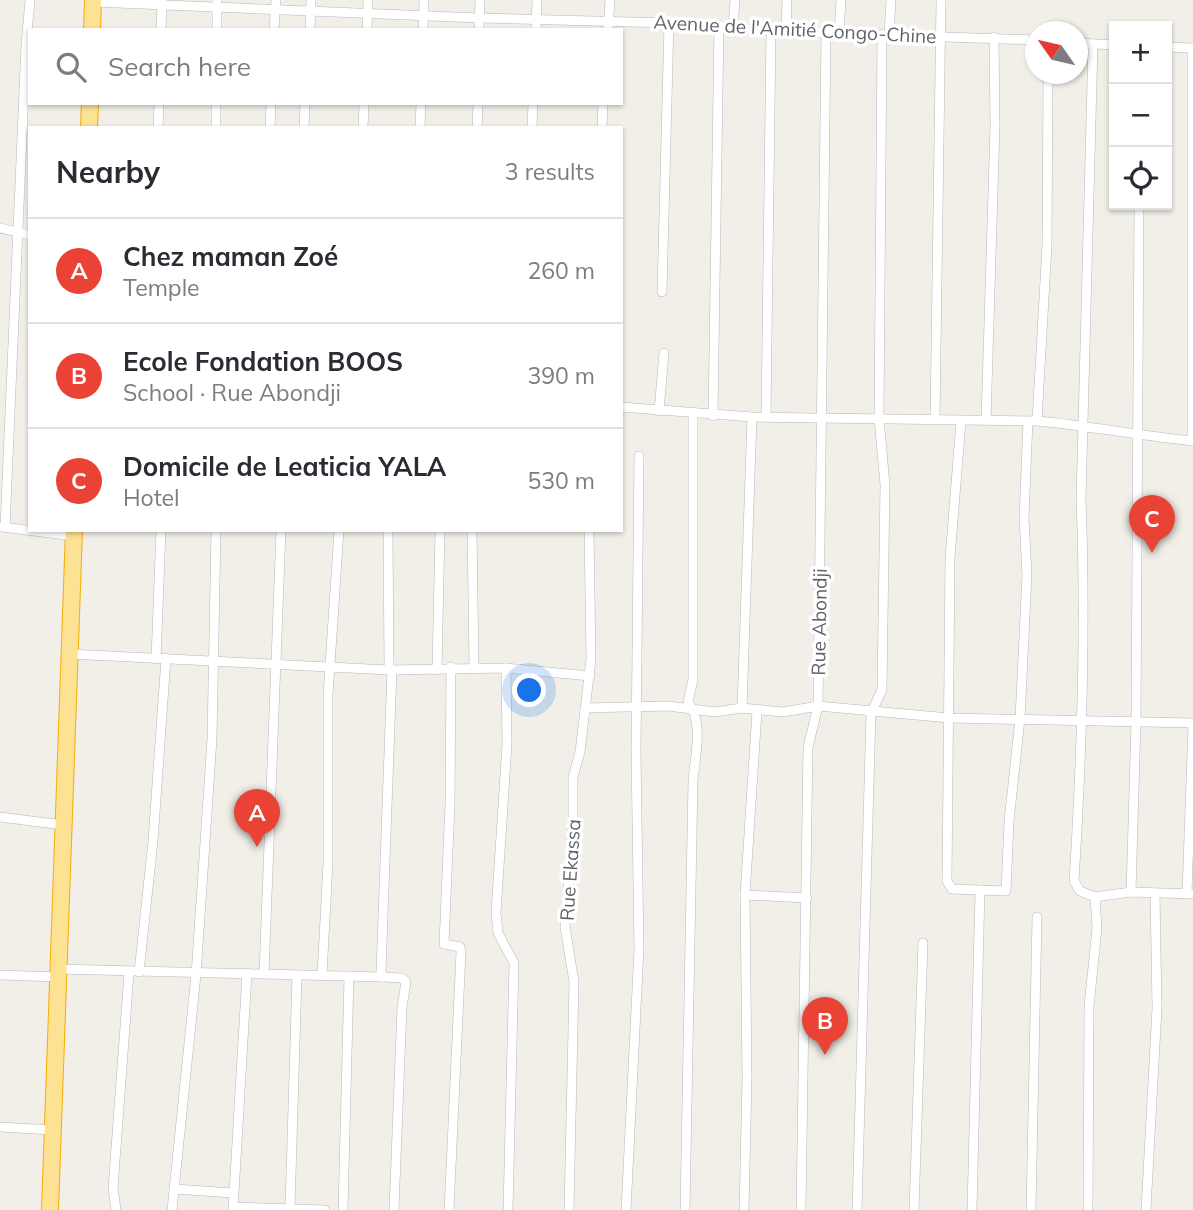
<!DOCTYPE html>
<html lang="en">
<head>
<meta charset="utf-8">
<style>
	body { margin:0; font-family:Mulish,sans-serif; background:#f2f2f3; color:#2b2b33 }
	.controls { position:absolute; right:21px; top:21px; display:grid; overflow:hidden; border-radius:0px; box-shadow:0 2px 5px #0004 }
	.controls button { width:63px; height:63px; display:grid; place-items:center; padding:0; border:0; border-bottom:2px solid #e1e1e2; background:#fff; color:#2b2b33; font:35px sans-serif }
	.compass { position:absolute; left:1025px; top:21px; width:63px; height:63px; border-radius:50%; background:#fff; box-shadow:0 2px 5px #0004; rotate:304deg }
	.you { position:absolute; left:530px; top:691px; width:24px; height:24px; margin:-18px; border:5px solid #fff; border-radius:50%; background:#1a73e8; box-shadow:0 0 0 10px #1a73e833 }
	.badge { display:grid; place-items:center; width:46px; height:46px; border-radius:50%; background:#ea4335; color:#fff; font-size:23px; font-weight:700 }
	.pin { position:absolute; translate:-50% -58px; filter:drop-shadow(0 2px 4px #0008) }
	.pin::after { content:''; position:absolute; top:37px; width:24px; height:21px; background:inherit; clip-path:polygon(0 0,100% 0,50% 100%) }
	.list { margin:0; padding:0; list-style:none }
	h2 { display:flex; justify-content:space-between; align-items:center; height:91px; margin:0; padding:0 28px; font-size:30px }
	h2 small { font-size:23px; font-weight:400; color:#7c7c81 }
	.list li { display:grid; grid-template-columns:46px 1fr auto; gap:21px; align-items:center; box-sizing:border-box; height:105px; padding:0 28px; border-top:2px solid #e1e1e2 }
	.list b { display:block; font-size:26px; white-space:nowrap }
	.list p { margin:0; font-size:23px; white-space:nowrap; color:#7c7c81 }
	.list em { font-size:23px; font-style:normal; color:#7c7c81 }
	.icon { flex:none; width:38px; height:38px; fill:none; stroke:currentColor; stroke-width:2; stroke-linecap:round; stroke-linejoin:round }
	.map { position:relative; flex:none; width:1193px; height:1210px; overflow:hidden }
	.search { position:absolute; background:#fff; box-shadow:0 2px 5px #0004; left:28px; top:28px; width:595px; height:77px; display:flex; align-items:center; gap:18px; box-sizing:border-box; padding:0 24px; border-radius:0px; color:#7c7c81; font-size:26px }
	.panel { position:absolute; background:#fff; box-shadow:0 2px 5px #0004; left:28px; top:126px; width:595px; height:406px; border-radius:0px }
	.map>svg:first-child { display:block }
</style>
</head>
<body>
<div class="map">
<svg width="1193" height="1210" viewBox="0 0 1193 1210">
	<rect width="100%" height="100%" fill="#f1efe8"/>
	<g fill="none" stroke-linecap="round" stroke-linejoin="round">
		<g stroke="#b5b8bc" stroke-width="10">
			<g id="street">
				<path d="M93,2l386,16 190,5 102,8 265,9"/>
				<path d="M733,26l2,-26"/>
				<path d="M161,30l1,-30"/>
				<path d="M217,30v-30"/>
				<path d="M274,30l2,-30"/>
				<path d="M310,30l1,-30"/>
				<path d="M367,30l1,-30"/>
				<path d="M423,30l1,-30"/>
				<path d="M479,30l1,-30"/>
				<path d="M536,30l1,-30"/>
				<path d="M608,30l2,-30"/>
				<path d="M786,31l1,-31"/>
				<path d="M839,34l2,-34"/>
				<path d="M889,36l2,-36"/>
				<path d="M1078,43l36,2"/>
				<path d="M1093,44l-12,455c5,127 1,255 -7,382l6,10 15,6 36,-5 62,2"/>
				<path d="M1167,47l26,1"/>
				<path d="M158,128l1,-25"/>
				<path d="M216,128v-25"/>
				<path d="M270,128l1,-25"/>
				<path d="M304,128l1,-25"/>
				<path d="M363,128l1,-25"/>
				<path d="M420,128l1,-25"/>
				<path d="M477,128l1,-25"/>
				<path d="M532,128l1,-25"/>
				<path d="M602,128l1,-25"/>
				<path d="M0,228l30,7"/>
				<path d="M662,292l7,-269"/>
				<path d="M621,407l131,10 285,4c53,5 104,15 156,20"/>
				<path d="M659,411l5,-58"/>
				<path d="M713,416l6,-391"/>
				<path d="M766,417l5,-386"/>
				<path d="M935,420l6,-420"/>
				<path d="M986,420l9,-294 -1,-89"/>
				<path d="M961,421l-11,137 -3,323 5,8 54,2 3,-70 11,-102 7,-144 -3,-57 4,-97"/>
				<path d="M1037,421l10,-176 1,-171"/>
				<path d="M1192,441v-393"/>
				<path d="M2,527l72,9"/>
				<path d="M5,527l21,-482 4,-45"/>
				<path d="M388,530l1,140"/>
				<path d="M472,530l2,136"/>
				<path d="M69,654l320,16 117,-2 84,8"/>
				<path d="M156,659l5,-129"/>
				<path d="M506,668l1,76 -11,169 2,20 16,30 -6,247"/>
				<path d="M392,670l-11,301 1,6 20,1 4,4 -4,25 -8,203"/>
				<path d="M437,670l3,-140"/>
				<path d="M585,708l83,-2 47,6 27,-4 41,4 35,-6 131,12 244,5"/>
				<path d="M742,708l10,-291"/>
				<path d="M0,817l63,8"/>
				<path d="M1131,892l5,-170 3,-517"/>
				<path d="M1187,893l6,-168"/>
				<path d="M745,895l62,3"/>
				<path d="M58,969l324,8"/>
				<path d="M139,972l14,-131 13,-183"/>
				<path d="M264,974l17,-444"/>
				<path d="M0,975l58,2"/>
				<path d="M322,975l6,-112v-168l11,-165"/>
				<path d="M0,1127l53,3"/>
				<path d="M174,1189l59,4"/>
				<path d="M233,1207l92,3"/>
				<path d="M290,1208l7,-232"/>
				<path d="M116,1210l-3,-22 16,-215"/>
				<path d="M172,1210l24,-235 16,-236 4,-209"/>
				<path d="M233,1210l14,-237"/>
				<path d="M343,1210l6,-234"/>
				<path d="M449,1210l12,-258 -1,-5 -16,-3 6,-140 1,-137"/>
				<path d="M569,1210l5,-228 -9,-55 8,-105v-45l7,-25 11,-93 -2,-129"/>
				<path d="M626,1210l13,-261 -3,-197 3,-296"/>
				<path d="M685,1210l8,-429c2,-24 11,-59 -5,-79l5,-22v-266"/>
				<path d="M744,1210l3,-132 -2,-183 12,-184"/>
				<path d="M801,1210l7,-463 10,-41 8,-673"/>
				<path d="M857,1210l14,-497 11,-23 3,-205 -6,-67 3,-383"/>
				<path d="M914,1210l9,-267"/>
				<path d="M972,1210l8,-320"/>
				<path d="M1031,1210l6,-293"/>
				<path d="M1088,1210l1,-204 8,-78 -2,-31"/>
				<path d="M1146,1210l11,-202 -2,-115"/>
			</g>
		</g>
		<g stroke="#f9ab00" stroke-width="18">
			<g id="highway">
				<path d="M92,30l1,-30"/>
				<path d="M89,128l1,-25"/>
				<path d="M50,1210l24,-680"/>
			</g>
		</g>
		<use href="#street" stroke="#fff" stroke-width="9"/>
		<use href="#highway" stroke="#fde293" stroke-width="16"/>
	</g>
	<g text-anchor="middle" stroke-width="7" stroke-linejoin="round" paint-order="stroke">
		<g font-size="19" fill="#5f6368" stroke="#fff">
			<text transform="translate(795 29) rotate(3)" y="7">Avenue de l'Amitié Congo-Chine</text>
			<text transform="translate(819 622) rotate(-89)" y="7">Rue Abondji</text>
			<text transform="translate(570 870) rotate(-86)" y="7">Rue Ekassa</text>
		</g>
	</g>
</svg>
<div class="controls">
<button>+</button>
<button>−</button>
<button><svg class="icon" aria-label="locate" viewBox="0 0 24 24"><circle cx="12" cy="12" r="6"/><path d="M12 2v4M12 18v4M2 12h4M18 12h4"/></svg></button>
</div>
<svg class="compass" viewBox="-18 -18 36 36"><path d="M0-13l5 13h-10z" fill="#e53935"/><path d="M0 13l5-13h-10z" fill="#7c7c81"/></svg>
<div class="you"></div>
<div class="pin badge" style="left:257px;top:847px">A</div>
<div class="pin badge" style="left:825px;top:1055px">B</div>
<div class="pin badge" style="left:1152px;top:553px">C</div>
<div class="search"><svg class="icon" aria-label="search" viewBox="0 0 24 24"><circle cx="10" cy="10" r="6"/><path d="M15 15l6 6"/></svg>Search here</div>
<section class="panel">
<h2>Nearby<small>3 results</small></h2>
<ul class="list">
<li><span class="badge">A</span><div><b>Chez maman Zoé</b><p>Temple</p></div><em>260 m</em></li>
<li><span class="badge">B</span><div><b>Ecole Fondation BOOS</b><p>School · Rue Abondji</p></div><em>390 m</em></li>
<li><span class="badge">C</span><div><b>Domicile de Leaticia YALA</b><p>Hotel</p></div><em>530 m</em></li>
</ul>
</section>
</div>
</body>
</html>
